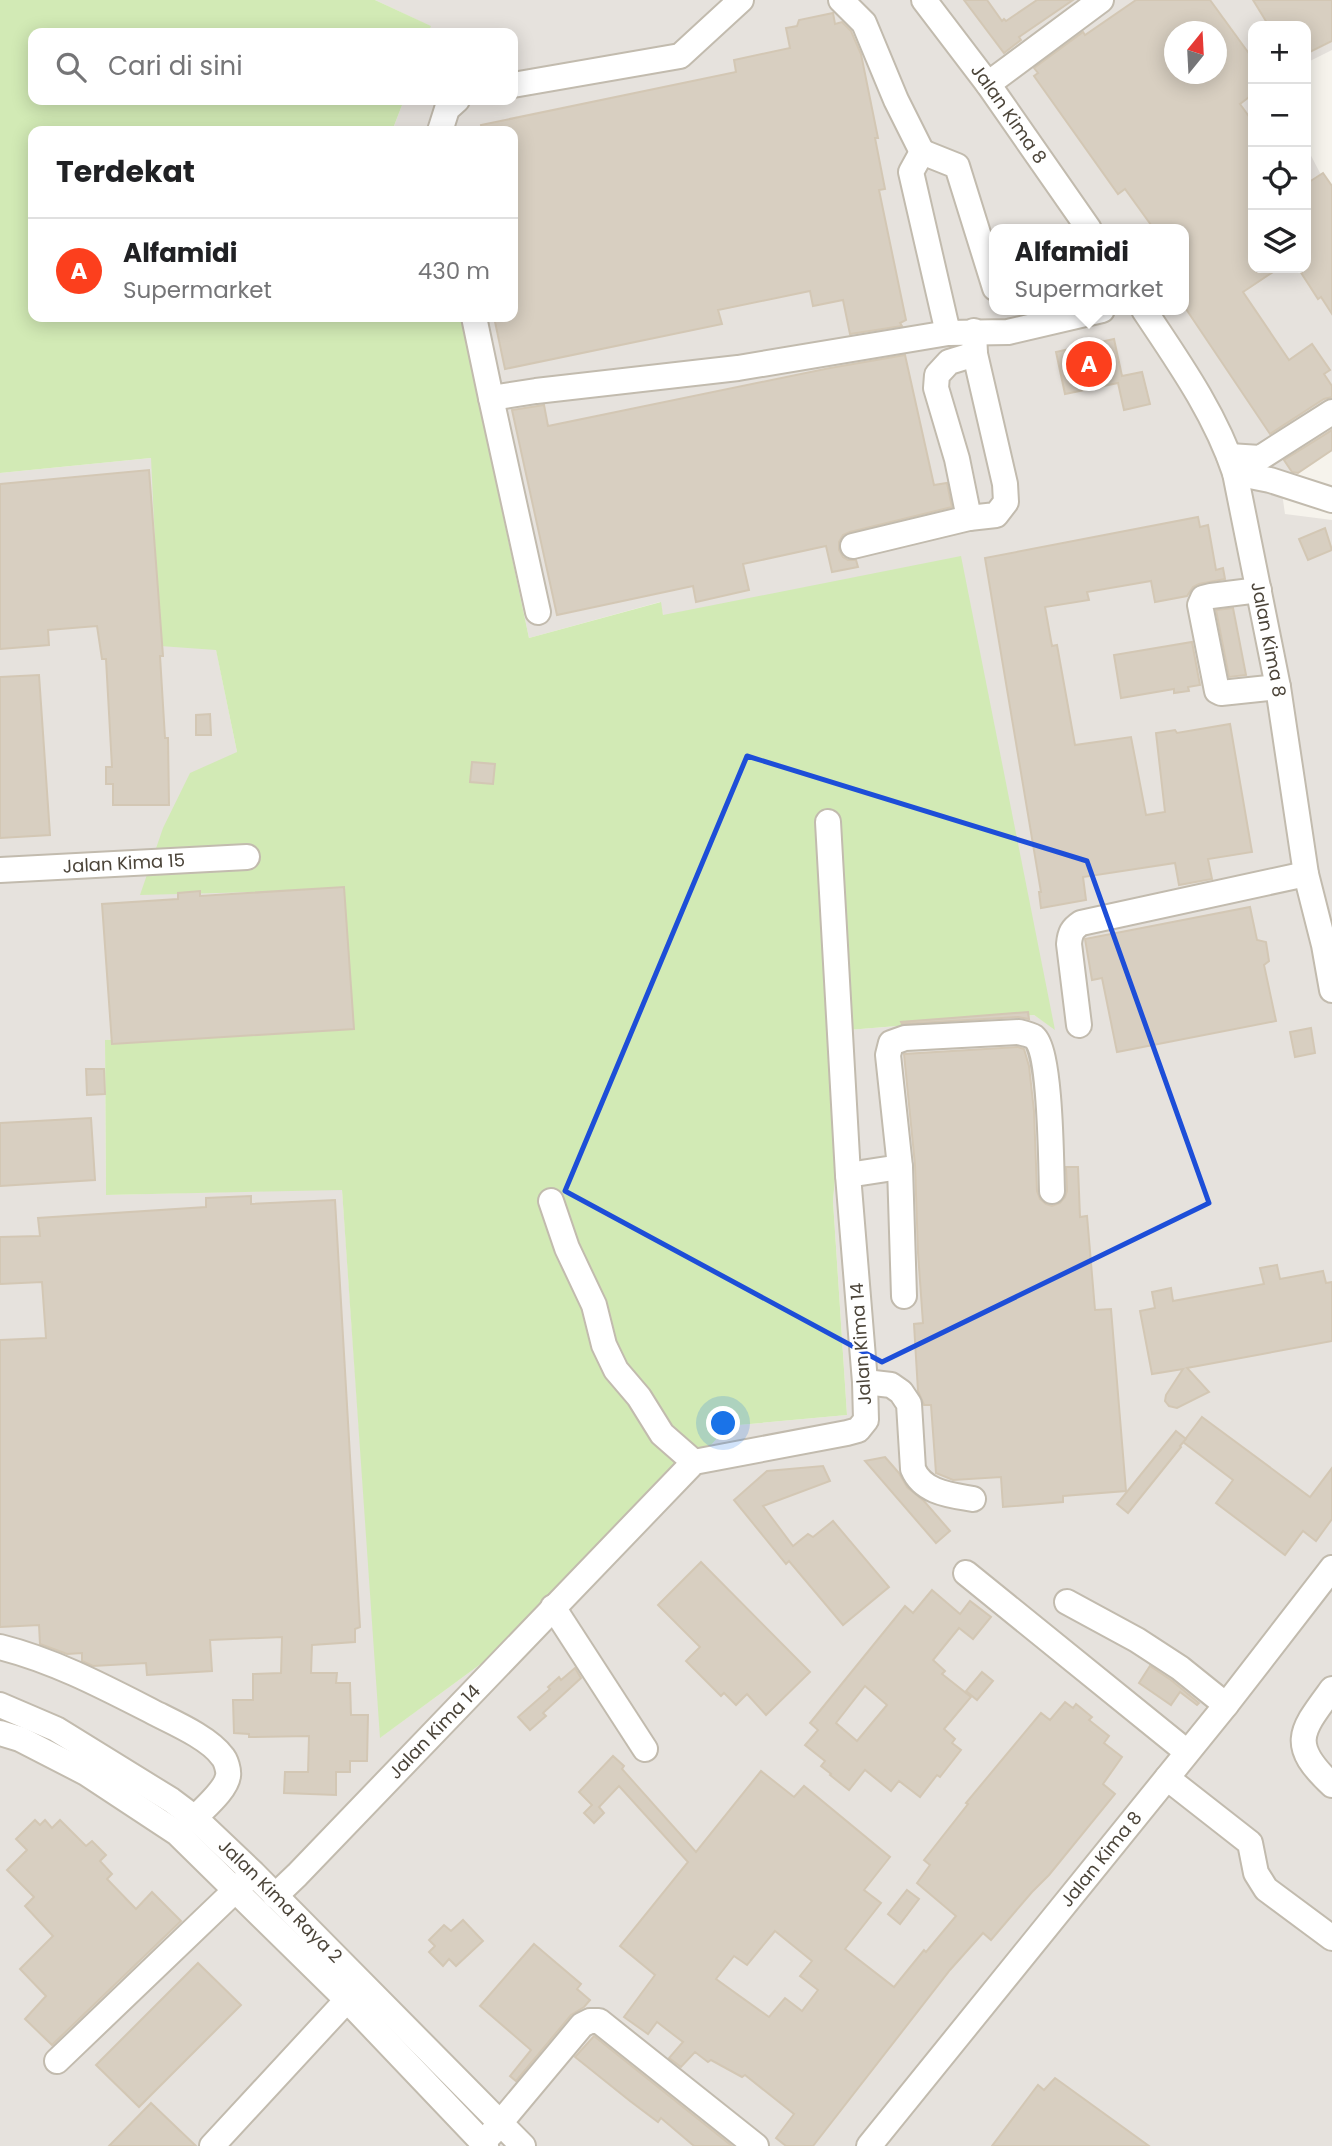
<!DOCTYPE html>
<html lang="id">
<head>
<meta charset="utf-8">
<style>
	body { margin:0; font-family:Poppins,sans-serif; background:#f2f2f2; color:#202124 }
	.controls { position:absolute; right:21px; top:21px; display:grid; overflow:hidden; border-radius:14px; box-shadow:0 4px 18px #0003 }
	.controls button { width:63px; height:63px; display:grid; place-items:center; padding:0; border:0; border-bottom:2px solid #e0e0e0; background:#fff; color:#202124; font:35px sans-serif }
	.compass { position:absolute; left:1164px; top:21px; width:63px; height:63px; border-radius:50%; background:#fff; box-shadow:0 4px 18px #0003; rotate:18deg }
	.you { position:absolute; left:724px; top:1424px; width:24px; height:24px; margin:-18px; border:5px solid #fff; border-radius:50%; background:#1a73e8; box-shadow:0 0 0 10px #1a73e833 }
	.badge { display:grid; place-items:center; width:46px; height:46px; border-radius:50%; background:#fc3f1d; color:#fff; font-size:23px; font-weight:700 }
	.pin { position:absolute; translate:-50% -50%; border:4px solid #fff; box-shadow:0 2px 7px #0006 }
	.popup { position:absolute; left:989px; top:224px; width:200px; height:91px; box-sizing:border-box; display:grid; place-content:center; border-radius:14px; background:#fff; filter:drop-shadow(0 2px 5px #0005); font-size:23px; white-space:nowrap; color:#757577 }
	.popup b { font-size:26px; color:#202124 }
	.popup::after { content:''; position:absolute; left:50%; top:100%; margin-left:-14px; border:14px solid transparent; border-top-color:#fff }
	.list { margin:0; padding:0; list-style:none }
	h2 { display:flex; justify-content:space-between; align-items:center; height:91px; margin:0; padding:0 28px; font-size:30px }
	h2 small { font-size:23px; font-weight:400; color:#757577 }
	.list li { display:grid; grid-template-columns:46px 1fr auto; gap:21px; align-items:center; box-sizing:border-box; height:105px; padding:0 28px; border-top:2px solid #e0e0e0 }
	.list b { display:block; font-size:26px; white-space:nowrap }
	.list p { margin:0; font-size:23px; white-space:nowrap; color:#757577 }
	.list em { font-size:23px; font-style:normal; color:#757577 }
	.icon { flex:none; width:38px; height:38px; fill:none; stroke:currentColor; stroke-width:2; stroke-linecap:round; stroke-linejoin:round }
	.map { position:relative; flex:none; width:1332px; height:2146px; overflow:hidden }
	.search { position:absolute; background:#fff; box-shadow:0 4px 18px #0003; left:28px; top:28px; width:490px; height:77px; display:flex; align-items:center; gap:18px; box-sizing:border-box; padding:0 24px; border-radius:14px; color:#757577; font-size:26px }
	.panel { position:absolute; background:#fff; box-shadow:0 4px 18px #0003; left:28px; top:126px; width:490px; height:196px; border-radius:14px }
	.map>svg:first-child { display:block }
</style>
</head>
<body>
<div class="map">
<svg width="1332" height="2146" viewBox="0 0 1332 2146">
	<rect width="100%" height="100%" fill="#f6f3ec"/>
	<path fill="#e6e2dd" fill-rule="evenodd" d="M375,0h957v50l-26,13v-37h-53v242h53v-122l26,50v250l-52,33 5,35 47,6v1626h-1332v-1673l151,-15 65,191 21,103 101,138 3,140 -236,10 1,155 236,-6 39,548 202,-148 145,-163 119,-11 -14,-214 15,-171 186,-15 21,14 -392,-414 -3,-13 -131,36 -68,-321h52v-186h-121l12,-31h109v-67h-85l2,-7zM1174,32h42v42h-42zM995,229h189v81h-189z"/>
	<path fill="#d2eab5" d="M0,0h375l56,26 -3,7h-395v67h371l-12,31h-359v186h428l68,321 132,-36 2,13 298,-59 94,474 -21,-15 -186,15 -15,171 14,214 -119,11 -145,163 -203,149 -38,-548 -236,5 -1,-155 236,-10 -4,-140 -197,5 23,-67 27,-55 47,-21 -21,-102 -56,-4 -9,-188 -151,15z"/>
	<g fill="#d8cfc1" stroke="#d3c7b4" stroke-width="2" fill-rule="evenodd">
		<path d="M964,0h23l15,21 2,-2 2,2 31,-21h36l-54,37 2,3 -17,13z"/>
		<path d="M1136,0h74l43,59v35l-13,10 13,18v146h26l-36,24 46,68 23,-16 18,26 -6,4 8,12v11l-8,2 -54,35 -86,-128v-77h-30l-29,-40 -7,5 -84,-118 4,-3 -4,-5 49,-36 2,3zM1174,32h42v42h-42z"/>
		<path d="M1253,0h79v41l-26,13v-28h-37z"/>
		<path d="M833,13l2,11 7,-2 9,9 10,23 17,84h-3l10,51 -6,1 27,130 -6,3 2,3 -52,8 -7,-34 -30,6 -3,-15 -92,19 4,14 -217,45 -11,-52h19v-186h-31l-1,-6 255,-53 -2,-12 56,-12 -4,-20 11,-2 2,-6z"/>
		<path d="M1323,173l9,13v128l-11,-17 -3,2 -20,-31h8v-84z"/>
		<path d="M1114,339l8,37 20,-4 8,32 -26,6 -6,-27 -53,11 -9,-42z"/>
		<path d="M905,355l29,130 13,-2 5,24 -102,25 -7,3 -4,7v8l4,7 5,3h8l2,7 -26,5 -6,-26 -83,18 6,26 -53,12 -3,-16 -136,29 -45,-205 32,-5 4,21 282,-58z"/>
		<path d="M1332,430v20l-34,23 -6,-1 -8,-12z"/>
		<path d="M149,470l14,186h-3l5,82h3l1,67h-56v-21h-7v-17h6l-6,-108h-4l-5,-33 -49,4 1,15 -49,4v-165z"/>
		<path d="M1198,517l2,10 8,-2 8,45 7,-2 2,11 -26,5 -6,3 -6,9 -32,6 -4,-21 -64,11 2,8 -44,7 7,39 5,-1 18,100 56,-8 15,78 19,-3 -9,-79 19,-3 2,3 53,-9 22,128 -44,7 4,20 -33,6 -4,-22 -92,14 3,23 -45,8 -2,-16h2l-56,-334z"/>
		<path d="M1325,528l7,22 -24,10 -9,-21z"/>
		<path d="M1233,608l13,67 -17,2 -13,-67z"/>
		<path d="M1192,642l8,43 -12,2 1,4 -15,2v-4l-53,9 -7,-43z"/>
		<path d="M39,675l11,160 -50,3v-161z"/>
		<path d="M210,714l1,21h-15v-20z"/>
		<path d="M472,762l23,2 -2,20 -23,-2z"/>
		<path d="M344,887l10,142 -242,15 -10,-140 76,-5v-6l22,-2v5z"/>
		<path d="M1250,907l7,33 9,2 3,19 -5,4 12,56 -159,31 -15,-74 -10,2 -7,-41z"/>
		<path d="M1028,1012l1,7 -11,-2 -116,7 -1,-2z"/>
		<path d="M1311,1028l4,25 -20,4 -5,-25z"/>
		<path d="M1018,1047l6,2 5,17 5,45 3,80 3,8 6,5 6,2 8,-3 5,-6 2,-6 -1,-24h12l2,50 7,-1 8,94 16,-1 15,182 -63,5v6l-60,5 -2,-30 -48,3 -17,-7 -5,-68h-7l-6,-14 -4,-67 9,-1 -5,-70 -3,-88 -11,-111z"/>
		<path d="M86,1069h18l1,25 -18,1z"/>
		<path d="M91,1118l4,62 -95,6v-63z"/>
		<path d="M251,1196v8l84,-4 25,427 -5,2v13l-43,3 -1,28h26l-1,10h14l1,32h17l-1,46h-17v11h-14v23l-52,-2 1,-21h23l1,-36 -60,1v-3l-15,-1 -1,-33h20v-26l28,-1 1,-36 -72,3 2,31 -65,4 -1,-12 -53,3 -11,-5v-8l-15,1 -27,-10 -1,-19 -39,2v-287l46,-2 -4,-56 -42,2v-47l40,-1 -2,-18 168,-11v-9z"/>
		<path d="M1277,1265l3,14 43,-8 3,12 6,-1v59l-145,27 22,24 -32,16 -8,-2 -4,-5 1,-6 17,-26 -31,5 -12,-63 15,-3 -3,-16 19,-4 2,13 91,-17 -4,-16z"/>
		<path d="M1202,1417l108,80 22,-29v51l-16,22 -13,-10 -18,24 -69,-52 17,-23 -50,-38z"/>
		<path d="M1176,1431l10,8 -6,7 1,1 -53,66 -11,-9z"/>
		<path d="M885,1457l14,16 8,14 17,14 26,30 -14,12 -71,-82z"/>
		<path d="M823,1466l7,15 -67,25 30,40 15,-12 5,3 20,-16 56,66 -46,38 -54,-64 -3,3 -52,-64 33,-29z"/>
		<path d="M701,1562l109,110 -44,43 -19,-21 -11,11 -12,-12 -3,3 -35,-35 14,-14 -42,-42z"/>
		<path d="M932,1590l28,24 10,-13 21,16 -18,22 -14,-11 -26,32 12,11 -3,3 29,23 -27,32 11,10 -3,4 9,7 -21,27 -3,-2 -17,22 -21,-16 -8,10 -26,-21 -16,20 -19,-15 1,-1 -10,-8 4,-5 -20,-16 13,-15 -8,-7 95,-117 8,7zM865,1686l22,19 -30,36 -21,-18z"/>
		<path d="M1150,1666l21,14 28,23 -2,2 -17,-13 -9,13 -32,-22z"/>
		<path d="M575,1668l6,10 -38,35 3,3 -16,14 -12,-13 32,-28 -2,-2 11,-10 2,3z"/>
		<path d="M982,1672l11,9 -16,19 -11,-9z"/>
		<path d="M1065,1702l8,6 3,-4 16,13 -3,3 20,16 -5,7 18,14 -19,27 12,10 -66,81 -17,17 -41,48 -8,-7 -33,37 -137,176h-27l-10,-8 18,-24 -49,-39 -3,2 -31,-17 -3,2 -13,-10 -14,15 -12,-9 14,-16 -26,-20 -9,12 -24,-17 31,-42 -35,-29 68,-84 -69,-76 -20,21 5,6 -10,10 -10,-10 8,-8 -13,-13 34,-36 11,10 -2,3 74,83 65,-81 33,26 10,-11 86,71 -26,33 17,13 -36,46 49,38 30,-37 2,2 30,-36 -39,-33 13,-18 -6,-5 44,-56 -2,-1 75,-90 9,7zM775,1931l37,30 -12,15 18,14 -16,21 -17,-13 -16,19 -53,-38 18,-23 13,9z"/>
		<path d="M35,1820l5,5 5,-5 7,8 8,-8 26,26 6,-5 14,14 -6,6 12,13 -5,5 29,30 16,-17 29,29 -129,124 -27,-26 21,-23 -26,-27 33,-33 -28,-30 9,-9 -27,-27 20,-20 -11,-11z"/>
		<path d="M907,1890l12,9 -19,25 -12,-10z"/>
		<path d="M463,1920l20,21 -27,25 -7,-7 -6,7 -14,-14 6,-6 -6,-6 15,-15 7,6z"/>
		<path d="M534,1944l47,40 -4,5 13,11 -6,7 -13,8 -55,66 -6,-5 21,-26 -51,-44z"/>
		<path d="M198,1963l43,42 -102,102 -43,-42z"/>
		<path d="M594,2036l138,110h-38l-33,-28 -3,4 -28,-21 -55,-44z"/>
		<path d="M1055,2078l94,68h-157l46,-61 6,5z"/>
		<path d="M151,2103l45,43h-87z"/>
	</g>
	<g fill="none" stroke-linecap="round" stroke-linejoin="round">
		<g stroke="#c2bbae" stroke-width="28">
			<g id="minor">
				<path d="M841,0l23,23 32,77 26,52"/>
				<path id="s1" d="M924,0l64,84 101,145"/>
				<path d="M988,84l113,-84"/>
				<path d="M513,85l167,-29 61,-56"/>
				<path d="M440,131l7,-22 10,-9"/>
				<path d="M995,288l-38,-122 -35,-14 -11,20 37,161 60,-1 94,-22"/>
				<path id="s2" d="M1144,310c34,51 71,103 91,163l43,214 28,187 18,71 8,45"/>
				<path d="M474,317l17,81 45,-7 202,-23 210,-35"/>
				<path d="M491,398l47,214"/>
				<path d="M1229,456l31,2 72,-46"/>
				<path d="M1235,473l35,7 62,20"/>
				<path d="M969,518l-12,-59 -21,-71 1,-13 12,-13 26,-8"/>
				<path d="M853,546l116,-28 27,-3 10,-13 -1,-18 -30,-130 -1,-23"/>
				<path d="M1259,590l-48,6 -8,2 -3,7 17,86 4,2 57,-6"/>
				<path id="s3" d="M0,870l247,-13"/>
				<path d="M1079,1025l-10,-81c1,-11 3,-15 12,-21l225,-49"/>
				<path d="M900,1167l4,129"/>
				<path d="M848,1175l52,-8 -12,-112 3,-12 14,-5 114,-6c4,1 12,3 15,5 17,14 17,128 18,154"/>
				<path d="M551,1201l16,47 27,57 10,40 12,25 23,27 23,37 32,28"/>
				<path d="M865,1382l26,3 10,7 8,12 4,65c10,24 38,26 60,30"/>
				<path d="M966,1573l221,179"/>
				<path d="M1067,1602l70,38 43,28 46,37"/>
				<path d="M553,1607l92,142"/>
				<path d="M0,1647c56,14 108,42 159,68 18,9 51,24 63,41 4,4 7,15 6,20 -2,14 -24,32 -33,42"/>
				<path d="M1332,1689c-31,42 -44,55 0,96"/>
				<path id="s4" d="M0,1705l56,24 115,71 24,18 58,55 270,273"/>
				<path d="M0,1733l20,6 66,34 91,60 170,167 139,146"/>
				<path d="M1167,1778l83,65 6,30 10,16 66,49"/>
				<path id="s5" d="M275,1896l22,-21 397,-413 153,-29 11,-3 8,-10 -1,-38 -17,-207 -20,-353"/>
				<path d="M57,2061l190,-182"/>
				<path d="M491,2134l91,-109 8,-4h9l157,125"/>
				<path d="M212,2146l135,-146"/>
				<path id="s6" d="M869,2146l357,-441 106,-137"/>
			</g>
		</g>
		<use href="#minor" stroke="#fff" stroke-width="24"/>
	</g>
	<path fill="none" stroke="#1d4ed8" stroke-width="5" stroke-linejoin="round" d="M747,756l340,105 122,342 -327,159 -317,-171z"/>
	<g text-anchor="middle" stroke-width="5" stroke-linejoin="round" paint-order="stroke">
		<g font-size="18" fill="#4b4439" stroke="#fff">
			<text dy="6" stroke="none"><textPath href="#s1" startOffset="142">Jalan Kima 8</textPath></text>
			<text dy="6" stroke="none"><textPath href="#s2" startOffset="357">Jalan Kima 8</textPath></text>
			<text dy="6" stroke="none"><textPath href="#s3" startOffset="124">Jalan Kima 15</textPath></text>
			<text transform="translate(861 1344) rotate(-94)" y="6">Jalan Kima 14</text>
			<text dy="6" stroke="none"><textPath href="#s5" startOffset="229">Jalan Kima 14</textPath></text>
			<text dy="6" stroke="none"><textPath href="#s6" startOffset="369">Jalan Kima 8</textPath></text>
			<text dy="6" stroke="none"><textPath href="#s4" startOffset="345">Jalan Kima Raya 2</textPath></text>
		</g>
	</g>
</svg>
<div class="controls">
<button>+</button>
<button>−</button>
<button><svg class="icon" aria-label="locate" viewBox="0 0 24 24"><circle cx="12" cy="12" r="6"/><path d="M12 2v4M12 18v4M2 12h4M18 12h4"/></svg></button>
<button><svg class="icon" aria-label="layers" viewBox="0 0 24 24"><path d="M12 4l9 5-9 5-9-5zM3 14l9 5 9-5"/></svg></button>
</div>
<svg class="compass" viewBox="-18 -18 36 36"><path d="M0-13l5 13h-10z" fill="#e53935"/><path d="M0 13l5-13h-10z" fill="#757577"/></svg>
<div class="you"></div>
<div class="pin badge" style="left:1089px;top:364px">A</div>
<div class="popup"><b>Alfamidi</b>Supermarket</div>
<div class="search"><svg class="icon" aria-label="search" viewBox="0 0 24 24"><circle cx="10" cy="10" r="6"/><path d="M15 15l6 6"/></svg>Cari di sini</div>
<section class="panel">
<h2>Terdekat<small></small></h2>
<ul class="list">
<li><span class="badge">A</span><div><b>Alfamidi</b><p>Supermarket</p></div><em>430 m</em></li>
</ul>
</section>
</div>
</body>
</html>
